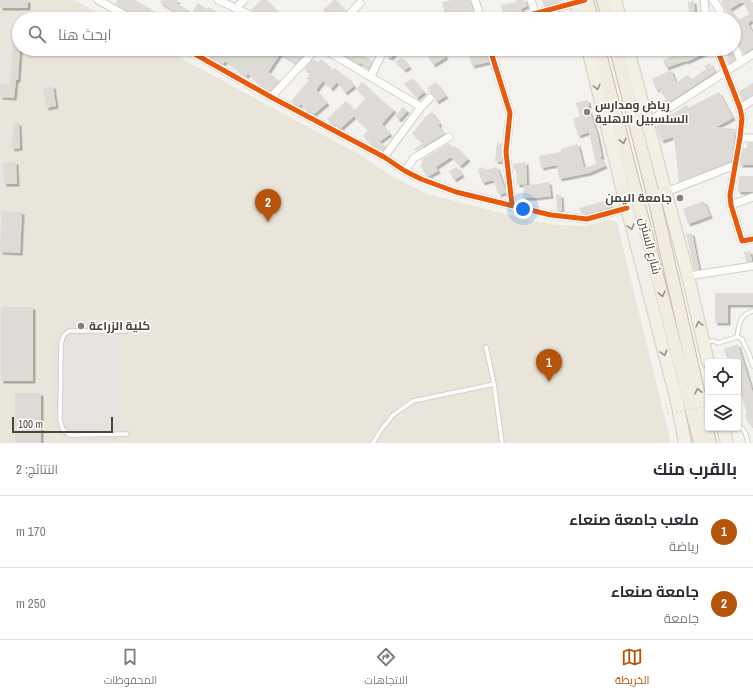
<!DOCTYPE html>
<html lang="ar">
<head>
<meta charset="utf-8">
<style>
	body { margin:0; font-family:"Archivo Narrow",Cairo,sans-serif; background:#f7f7f7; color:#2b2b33; direction:rtl }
	.controls { position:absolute; right:12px; bottom:12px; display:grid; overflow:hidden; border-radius:4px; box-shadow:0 1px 3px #0004 }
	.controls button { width:36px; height:36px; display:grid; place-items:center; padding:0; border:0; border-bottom:1px solid #e1e1e2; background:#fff; color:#2b2b33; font:20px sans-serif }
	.scale { position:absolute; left:12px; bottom:10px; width:101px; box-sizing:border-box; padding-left:4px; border:2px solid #4b4439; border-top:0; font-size:11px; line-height:14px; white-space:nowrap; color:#4b4439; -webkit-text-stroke:3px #fff; paint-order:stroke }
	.you { position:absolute; left:523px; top:209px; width:14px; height:14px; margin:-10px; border:3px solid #fff; border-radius:50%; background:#1a73e8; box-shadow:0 0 0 6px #1a73e833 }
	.badge { display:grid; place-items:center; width:26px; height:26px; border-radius:50%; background:#b45309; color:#fff; font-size:13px; font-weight:700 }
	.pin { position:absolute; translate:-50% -33px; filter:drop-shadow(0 1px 2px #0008) }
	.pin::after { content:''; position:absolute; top:21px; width:14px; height:12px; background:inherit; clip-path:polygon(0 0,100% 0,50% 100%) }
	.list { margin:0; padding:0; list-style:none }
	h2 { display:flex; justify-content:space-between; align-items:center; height:52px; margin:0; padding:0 16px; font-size:17px }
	h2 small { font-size:13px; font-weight:400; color:#7c7c81 }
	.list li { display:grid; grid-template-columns:26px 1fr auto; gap:12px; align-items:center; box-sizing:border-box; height:72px; padding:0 16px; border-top:1px solid #e1e1e2 }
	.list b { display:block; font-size:15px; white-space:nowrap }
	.list p { margin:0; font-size:13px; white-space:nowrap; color:#7c7c81 }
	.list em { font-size:13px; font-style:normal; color:#7c7c81 }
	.icon { flex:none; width:22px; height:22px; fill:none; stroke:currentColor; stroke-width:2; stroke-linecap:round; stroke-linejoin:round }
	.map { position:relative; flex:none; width:753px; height:443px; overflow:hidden; direction:ltr }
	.search { position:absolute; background:#fff; box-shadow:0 1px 3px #0004; left:12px; right:12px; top:12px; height:44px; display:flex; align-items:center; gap:10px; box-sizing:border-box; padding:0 14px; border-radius:22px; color:#7c7c81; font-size:15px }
	.sheet { height:196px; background:#fff }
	nav { display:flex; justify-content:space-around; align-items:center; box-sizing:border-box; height:56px; border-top:1px solid #e1e1e2; background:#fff; font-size:11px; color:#7c7c81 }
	nav a { display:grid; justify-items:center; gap:2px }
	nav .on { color:#b45309 }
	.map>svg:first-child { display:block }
</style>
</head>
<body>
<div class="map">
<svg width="753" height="443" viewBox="0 0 753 443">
	<defs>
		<filter id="shadow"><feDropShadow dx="2.5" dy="2.5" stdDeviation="0" flood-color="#0004"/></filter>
	</defs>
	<rect width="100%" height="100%" fill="#f4f2ee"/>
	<path fill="#eae5da" d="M0,0h74l35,19h-90v30h145l198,107 28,19 37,19 106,27 24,4 27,1 25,-6 7,2 2,3 7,32 46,186h-671z"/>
	<path fill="#e6e3df" d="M66,323l41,2v3h13v98l-1,15 -55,-2 -5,-6 -1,-5 -7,-1 1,-87 5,1 2,-5 6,-6z"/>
	<g fill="#dedbd6" fill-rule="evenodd" filter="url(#shadow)">
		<rect x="0" y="0" width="28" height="8"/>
		<path d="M117,0h18l19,11 -3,8h-14l-3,-4 -19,-11z"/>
		<path d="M162,0h16l-2,3 16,9 6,-9 9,6 2,-2 18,12h-37l-6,-4 -1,1 -23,-13z"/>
		<path d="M261,0h6l17,19h-15l-4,-4 -2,1 -12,-6z"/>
		<path d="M334,0h2l10,11 -6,8h-9l-8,-9z"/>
		<path d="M452,0h18l6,19h-30l-4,-17z"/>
		<path d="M516,0h8l3,6 -6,3 1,3 -10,3 -2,4h-6l-3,-14 16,-3z"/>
		<path d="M542,0h21v1l-19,5z"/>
		<path d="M723,0h28l2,4v18l-1,-2 -4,3 5,10v15l-10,6 -5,-11 -4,-3v-21h-6v-3l-7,-15zM743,1l6,13 -11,6 -8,-11z"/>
		<path d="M694,1l1,12 -6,1 -1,-12z"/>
		<path d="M14,34h5l1,15 -2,31h-2l-2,18 -14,-1v-13l10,1z"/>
		<path d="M196,49h98l10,6 -8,8 -16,-9 -12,18 11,9 -9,10 -8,-5 -14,-12 -2,2 -21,-15 -2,3z"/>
		<path d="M334,49h32l-5,5 12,7 -4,7 -9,-5 -1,1z"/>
		<path d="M389,49h9l-7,9 -5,-2z"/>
		<path d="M424,49h17l5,8 -13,8z"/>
		<path d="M475,49h10l4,13 -17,4 -4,-15z"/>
		<path d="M685,49h27v1l-26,12 -1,-1 -19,7 -3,-8 11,-5 -1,-2z"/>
		<path d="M722,49h8l5,11 -6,4 -3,-6 3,-1z"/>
		<path d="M402,57l7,10 -5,3 -9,-8z"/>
		<path d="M313,59l5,3 3,-3 12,11 2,-2 11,10 1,-1 7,9 -9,7 -8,-11 -6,7 -8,-8 -7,9 11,13 -13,11 -8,-4 -5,-6 -2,2 -8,-5 18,-21 -3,-1 5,-7 -7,-3z"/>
		<path d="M710,63l5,9 -55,36 -3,-4 9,-5 -7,-10 -3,1 -4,-11 19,-9 5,13 12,-8 3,5 15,-11 -2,-3z"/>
		<path d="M412,78l12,14 -7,6 -13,-14z"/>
		<path d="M362,82l25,23 7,5 -12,14 8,10 -11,8 7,4 -3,5 -11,-6 -9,-9 5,-6 -14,-14 -13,12 -10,-5 -4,-4 19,-18 9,9 11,-12 -10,-9z"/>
		<path d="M436,82l10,14 -10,6 -2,-7 -4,-2 -3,-5z"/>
		<path d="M753,83v12l-11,6 -3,-10z"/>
		<path d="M53,86l3,20 -10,2 -3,-20z"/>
		<path d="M719,92l14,26 -17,9 20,2 -5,32 -52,21 -4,-37 -2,-8 -12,4 -5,-15 10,-4 -2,-3 23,-14 1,3z"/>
		<path d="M588,100l1,6h-1l9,27 5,24h-2l5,9 -16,7 -30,6 -2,-14 -16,3 -2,-12 22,-4v-3l17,-5 6,24 12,-4 -7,-32 -11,4 -5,-17 7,-3 -4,-13z"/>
		<path d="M403,107l4,4 -8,9 -4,-4z"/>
		<path d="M432,112l8,12 -2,1 6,9 -29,17 -1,-2 9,-6 -11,-9 14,-18z"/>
		<path d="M13,123h6l1,25 -8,1v-14h2z"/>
		<path d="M449,143l4,5 2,-2 13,13 -8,7 -9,-9 -15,10 2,4 -9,5 -3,-1 -6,-10 3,-2 -2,-3z"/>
		<path d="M497,143l5,1v18l-7,-1z"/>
		<path d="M747,143h6v22h-13l3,-17h4z"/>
		<path d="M16,162l1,22h-13l-1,-21z"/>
		<path d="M526,162l1,22 -10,1 -1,-15h-2l-1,-6z"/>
		<path d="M457,167l5,8 -8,5 -5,-9z"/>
		<path d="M484,167l1,3 12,-3 9,25 -7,3 -6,-15 -11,3 -4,-14z"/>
		<path d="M739,176h14v16h-15z"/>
		<path d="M549,182l2,14 -16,2h-12l1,-12z"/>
		<path d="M556,195h5l1,16h-5z"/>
		<path d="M608,200l3,7 -24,7 -6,-1 -2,-5z"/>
		<path d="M704,201l6,15 -22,8 -5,-15z"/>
		<path d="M2,211l20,1 -2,41 -20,-1z"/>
		<path d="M692,233l7,36 -5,1 -8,-36z"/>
		<path d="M750,251l2,10 -6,1 -2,-10z"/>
		<path d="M715,293h38v12h-25v18h-13z"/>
		<rect x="1" y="307" width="32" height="74"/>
		<path d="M738,344l15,49v35h-1l-3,-7 -2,1 -2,-7 2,-1 -9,-29v-23h-7l-3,-8 -3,1 -1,-6z"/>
		<rect x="15" y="393" width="26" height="50"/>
	</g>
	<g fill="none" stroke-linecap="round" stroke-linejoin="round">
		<g stroke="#d2d0cb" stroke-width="5.5">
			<g id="service">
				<path d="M126,331h-57l-5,4 -3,8 -1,77 3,10 7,5 57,-1"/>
				<path d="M737,337c2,-12 2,-22 16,-26"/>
				<path d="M706,342l8,-1 4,2 19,-6 5,2 7,15 4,12"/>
				<path d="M486,347l8,37 8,59"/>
				<path d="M738,426c8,3 8,10 10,17"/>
				<path d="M373,443l8,-13 12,-15 20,-14 81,-17"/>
			</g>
		</g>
		<g stroke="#d2d0cb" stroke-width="9">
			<g id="minor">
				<path d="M98,0l34,19"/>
				<path d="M218,0l41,19"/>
				<path d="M475,0l6,19"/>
				<path d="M531,0l4,13"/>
				<path d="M704,0l2,19"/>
				<path d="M713,0l4,5 6,14"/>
				<path d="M236,8l8,-8"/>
				<path d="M345,19l15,-16"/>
				<path d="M515,19l64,-17"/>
				<path d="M734,45l7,16"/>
				<path d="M186,49l85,48 113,60 21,14 16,8 35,13 95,23 36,4 40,-11"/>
				<path d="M324,49l97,58"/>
				<path d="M490,49l20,64 -4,39 6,53"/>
				<path d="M717,49l23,59 2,10 -2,20 -10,57 1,10 11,36 11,-2"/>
				<path d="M371,76l13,-27"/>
				<path d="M271,97l45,-48"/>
				<path d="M740,108l13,-8"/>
				<path d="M648,122l105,-68"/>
				<path d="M740,138h13"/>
				<path d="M384,157l37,-50 9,-9"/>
				<path d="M405,171l9,-13 35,-21"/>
				<path d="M666,192l69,-27"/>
				<path d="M731,205l22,-8"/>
				<path d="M688,276l65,-10"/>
			</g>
		</g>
		<g stroke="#d6cebb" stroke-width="14">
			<g id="primary">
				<path d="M576,0l4,19"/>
				<path d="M615,0l5,19"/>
				<path d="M588,49l39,159 50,194 8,41"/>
				<path d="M628,49l60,227 20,86"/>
				<path d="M723,428l4,15"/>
			</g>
		</g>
		<g stroke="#ccbfa9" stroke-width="14">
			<g id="trunk">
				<path d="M587,0l5,19"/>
				<path d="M603,0l5,19"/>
				<path d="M599,49l101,394"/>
				<path d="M616,49l38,149 56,245"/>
				<path d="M624,194l12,-2"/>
				<path d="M654,198l12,-6"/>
			</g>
		</g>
		<path stroke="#d3d2cc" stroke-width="1" stroke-dasharray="2 2" stroke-linecap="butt" d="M667,404h-1l2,10"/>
		<use href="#service" stroke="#fdfdfc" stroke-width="3.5"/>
		<use href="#minor" stroke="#fdfdfc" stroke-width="7"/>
		<use href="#primary" stroke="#f2efe6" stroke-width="12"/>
		<use href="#trunk" stroke="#f0ece0" stroke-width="12"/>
		<path stroke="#d3d2cc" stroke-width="1" stroke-dasharray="2 2" stroke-linecap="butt" d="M668,414l40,-8"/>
		<g stroke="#fff" stroke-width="8">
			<g id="cycleway">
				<path d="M515,19l70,-19"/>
				<path d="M186,49l85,48 113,60 21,14 16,8 35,13 95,23 36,4 40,-11"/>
				<path d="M490,49l20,64 -4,39 6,53"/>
				<path d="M717,49l23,59 2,10 -2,20 -10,57 1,10 11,36 11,-2"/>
			</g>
		</g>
		<use href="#cycleway" stroke="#e8590c" stroke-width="5"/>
	</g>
	<defs><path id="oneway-chevron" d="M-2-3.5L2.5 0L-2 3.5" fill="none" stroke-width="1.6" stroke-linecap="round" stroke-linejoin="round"/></defs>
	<g stroke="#969187">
		<use href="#oneway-chevron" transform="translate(597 87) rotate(76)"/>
		<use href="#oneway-chevron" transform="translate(631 227) rotate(75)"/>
		<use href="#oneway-chevron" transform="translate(699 324) rotate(-103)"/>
		<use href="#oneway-chevron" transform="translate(664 353) rotate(75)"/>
	</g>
	<g stroke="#959084">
		<use href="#oneway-chevron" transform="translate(623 141) rotate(76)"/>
		<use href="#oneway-chevron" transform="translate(662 294) rotate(76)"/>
		<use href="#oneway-chevron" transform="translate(698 391) rotate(-103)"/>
	</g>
	<g fill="#868178" stroke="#fff" stroke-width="1.5">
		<circle cx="587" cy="112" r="4"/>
		<circle cx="680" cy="198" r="4"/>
		<circle cx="81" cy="326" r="4"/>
	</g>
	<g text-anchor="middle" stroke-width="3" stroke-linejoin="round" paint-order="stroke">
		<g font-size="12" font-weight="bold" fill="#4b4439" stroke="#fff" text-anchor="start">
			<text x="595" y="109">رياض ومدارس<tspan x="595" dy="14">السلسبيل الاهلية</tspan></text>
			<text x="672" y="202" text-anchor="end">جامعة اليمن</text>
			<text x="89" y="330">كلية الزراعة</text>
		</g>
		<g font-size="12" fill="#4b4439" stroke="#fff">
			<text transform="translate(650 246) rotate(76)" y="4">شارع الستين</text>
		</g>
	</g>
</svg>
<div class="controls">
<button><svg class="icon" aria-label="locate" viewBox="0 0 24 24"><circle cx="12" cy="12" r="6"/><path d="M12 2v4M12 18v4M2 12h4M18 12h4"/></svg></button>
<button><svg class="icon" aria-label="layers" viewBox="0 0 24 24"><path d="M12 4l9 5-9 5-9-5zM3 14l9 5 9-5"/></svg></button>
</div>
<div class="scale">100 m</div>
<div class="you"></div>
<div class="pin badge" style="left:549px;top:382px">1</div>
<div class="pin badge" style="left:268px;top:222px">2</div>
<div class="search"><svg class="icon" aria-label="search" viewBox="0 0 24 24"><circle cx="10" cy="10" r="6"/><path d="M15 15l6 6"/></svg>ابحث هنا</div>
</div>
<section class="sheet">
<h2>بالقرب منك<small>النتائج: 2</small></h2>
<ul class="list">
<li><span class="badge">1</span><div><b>ملعب جامعة صنعاء</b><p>رياضة</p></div><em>170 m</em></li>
<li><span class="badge">2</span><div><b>جامعة صنعاء</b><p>جامعة</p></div><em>250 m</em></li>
</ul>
</section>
<nav>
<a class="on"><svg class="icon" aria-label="map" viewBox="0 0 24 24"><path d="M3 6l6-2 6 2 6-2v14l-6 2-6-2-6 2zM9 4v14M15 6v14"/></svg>الخريطة</a>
<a><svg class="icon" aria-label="directions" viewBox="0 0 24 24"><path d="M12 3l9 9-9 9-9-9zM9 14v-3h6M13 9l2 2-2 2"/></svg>الاتجاهات</a>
<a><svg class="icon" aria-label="saved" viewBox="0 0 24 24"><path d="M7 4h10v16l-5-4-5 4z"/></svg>المحفوظات</a>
</nav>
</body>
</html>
